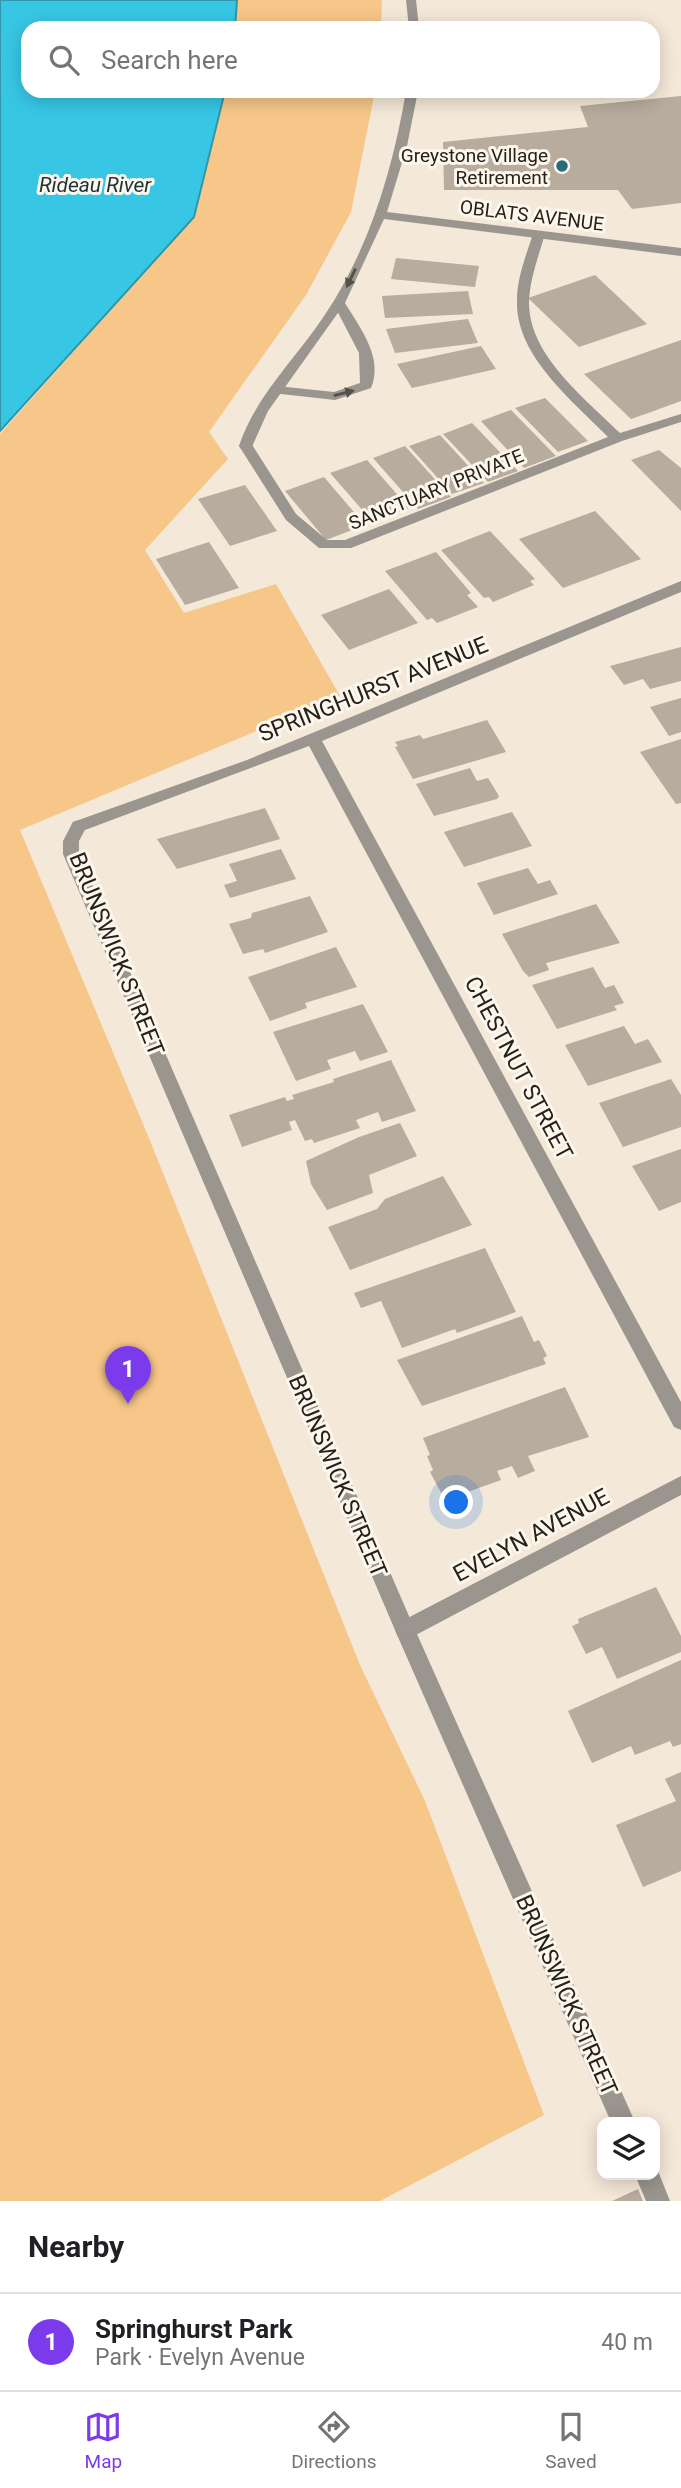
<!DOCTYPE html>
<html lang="en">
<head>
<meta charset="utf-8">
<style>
	body { margin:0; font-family:Roboto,sans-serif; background:#f2f2f2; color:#202124 }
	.controls { position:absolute; right:21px; bottom:21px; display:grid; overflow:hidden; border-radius:14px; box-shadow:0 4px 18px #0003 }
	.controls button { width:63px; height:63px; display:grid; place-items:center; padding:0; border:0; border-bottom:2px solid #e0e0e0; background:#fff; color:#202124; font:35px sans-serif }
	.you { position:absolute; left:457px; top:1503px; width:24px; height:24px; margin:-18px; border:5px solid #fff; border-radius:50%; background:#1a73e8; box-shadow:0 0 0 10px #1a73e833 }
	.badge { display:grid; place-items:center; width:46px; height:46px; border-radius:50%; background:#7c3aed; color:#fff; font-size:23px; font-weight:700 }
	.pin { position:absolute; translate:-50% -58px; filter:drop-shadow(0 2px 4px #0008) }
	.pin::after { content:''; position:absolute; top:37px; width:24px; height:21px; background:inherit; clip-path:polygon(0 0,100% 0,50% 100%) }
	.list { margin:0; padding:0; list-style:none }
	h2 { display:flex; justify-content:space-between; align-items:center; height:91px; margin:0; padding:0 28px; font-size:30px }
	h2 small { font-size:23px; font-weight:400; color:#757577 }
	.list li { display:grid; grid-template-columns:46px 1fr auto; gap:21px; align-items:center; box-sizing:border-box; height:98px; padding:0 28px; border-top:2px solid #e0e0e0 }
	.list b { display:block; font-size:26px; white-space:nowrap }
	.list p { margin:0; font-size:23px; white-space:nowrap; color:#757577 }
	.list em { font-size:23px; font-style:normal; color:#757577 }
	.icon { flex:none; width:38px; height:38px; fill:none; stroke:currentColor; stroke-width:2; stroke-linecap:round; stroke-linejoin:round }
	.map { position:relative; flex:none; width:681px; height:2201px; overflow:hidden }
	.search { position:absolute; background:#fff; box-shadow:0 4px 18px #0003; left:21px; right:21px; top:21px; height:77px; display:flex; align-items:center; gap:18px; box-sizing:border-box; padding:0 24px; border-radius:21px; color:#757577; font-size:26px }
	.sheet { height:189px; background:#fff }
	nav { display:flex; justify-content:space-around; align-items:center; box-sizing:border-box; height:98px; border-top:2px solid #e0e0e0; background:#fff; font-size:19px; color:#757577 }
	nav a { display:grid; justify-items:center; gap:4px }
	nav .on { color:#7c3aed }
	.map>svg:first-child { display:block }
</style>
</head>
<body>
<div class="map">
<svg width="681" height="2201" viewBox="0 0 681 2201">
	<rect width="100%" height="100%" fill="#f4e8d8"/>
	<g fill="#f7c789">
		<path d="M237,0h145l-1,28h-146z"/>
		<path d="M225,91h150l-24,121 -45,83 -97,137 19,27 -83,91 39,63 92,-29 64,112 -320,134 131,313 209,522 65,136 119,314 -164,86h-380v-1767l194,-217z"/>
	</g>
	<path fill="#37c7e5" stroke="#3295a8" stroke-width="2" d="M0,0h237l-2,28h-207v63h197l-31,126 -194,214z"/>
	<g fill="#b7ac9d">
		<path d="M681,96v107l-49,6 -14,-19h-174l-1,-48 145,-15 -8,-21z"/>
		<path d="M396,258l83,8 -4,21 -84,-8z"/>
		<path d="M595,275l52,49 -68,23 -51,-49z"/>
		<path d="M468,291l5,23 -88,4 -3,-22z"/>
		<path d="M468,319l10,24 -83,10 -9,-24z"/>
		<path d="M681,340v61l-30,11 -20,7 -47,-45z"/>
		<path d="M481,346l15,23 -84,19 -15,-24z"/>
		<path d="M545,398l43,43 -30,11 -43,-44z"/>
		<path d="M511,410l45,46 -32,12 -43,-47z"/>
		<path d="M472,423l46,48 -30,11 -45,-48z"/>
		<path d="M440,435l44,48 -32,11 -43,-48z"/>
		<path d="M405,446l46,51 -33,12 -45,-51z"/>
		<path d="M659,450l22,18v43l-50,-51z"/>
		<path d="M367,460l42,48 -37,13 -42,-48z"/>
		<path d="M324,477l41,48 -39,15 -41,-49z"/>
		<path d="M245,485l32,46 -47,15 -32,-47z"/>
		<path d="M595,511l46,48 -78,29 -44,-49z"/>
		<path d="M490,531l45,48 -5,2 4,4 -41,17 -4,-5 -5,1 -43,-48z"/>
		<path d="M209,542l30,46 -54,17 -29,-46z"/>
		<path d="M436,552l35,41 -4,2 11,12 -41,16 -5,-5 -5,2 -42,-49z"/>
		<path d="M389,589l29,34 -69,27 -28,-35z"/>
		<path d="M681,647v34l-31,8 -7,-10 -19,6 -14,-19z"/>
		<path d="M681,698v34l-12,4 -19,-29z"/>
		<path d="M487,720l19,32 -93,27 -18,-32 3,-1 -3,-4 25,-7 3,4z"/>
		<path d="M681,739v64l-5,1 -36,-52z"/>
		<path d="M470,768l7,13 11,-3 11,18 -2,3 -63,17 -18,-32z"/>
		<path d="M265,808l15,31 -103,30 -20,-30z"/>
		<path d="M512,812l20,34 -68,21 -20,-35z"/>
		<path d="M281,849l15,30 -66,19 -6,-13 13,-4 -8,-17z"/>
		<path d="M528,868l10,16 12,-4 8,14 -64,21 -17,-32z"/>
		<path d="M310,896l18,36 -63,21 -2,-4 -20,5 -14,-30 22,-6 1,-5z"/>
		<path d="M596,904l24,39 -74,20 3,7 -20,7 -6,-6 -21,-37z"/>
		<path d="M336,947l21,40 -52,16 2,5 -37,13 -22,-44z"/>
		<path d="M593,967l12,21 9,-3 10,18 -10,3 3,4 -60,19 -25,-44z"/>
		<path d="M363,1004l25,48 -28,9 -5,-10 -28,9 4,9 -35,12 -23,-49z"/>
		<path d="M624,1026l11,18 13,-5 14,23 -74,24 -23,-41z"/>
		<path d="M391,1060l25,51 -34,11 -4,-10 -22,8 4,8 -46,15 -2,-4 -7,2 -10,-21 -6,2 3,8 -50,17 -13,-32 56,-18 2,4 7,-2 -2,-4 42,-13 -1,-3z"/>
		<path d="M671,1079l10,16v32l-58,20 -24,-44z"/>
		<path d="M400,1123l17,33 -48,19 4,18 -46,17 -16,-26 -5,-23 53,-24z"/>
		<path d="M681,1149v53l-22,9 -27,-45z"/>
		<path d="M443,1176l29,49 -122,45 -22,-43 49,-18 8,-10z"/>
		<path d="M485,1248l31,64 -59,21 -2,-4 -53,19 -21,-47 -20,7 -7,-15z"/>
		<path d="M522,1316l12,26 5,-2 8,16 -4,2 3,6 -124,42 -25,-46z"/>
		<path d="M565,1387l24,50 -61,19 7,15 -17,7 -6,-12 -15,5 4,9 -56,20 -15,-28 3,-2 -6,-14 3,-1 -7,-17z"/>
		<path d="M656,1587l25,49v16l-64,27 -15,-32 -16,7 -14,-28 7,-3 -1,-4z"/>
		<path d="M681,1660v84l-8,3 -3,-6 -35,14 -4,-9 -39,17 -24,-52z"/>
		<path d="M681,1772v99l-38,16 -27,-62 60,-24 -11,-22z"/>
		<path d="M638,2189l5,12h-31z"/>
	</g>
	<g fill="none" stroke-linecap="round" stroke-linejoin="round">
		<g fill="#9a958e" fill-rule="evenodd">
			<path d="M538,233l6,4c-6,21 -14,42 -15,64 -1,54 56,97 91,132l61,-19v8l-59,19 -271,107h-32l-33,-28 -47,-74 2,-3h10l45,71 31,26h18l263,-103c-35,-36 -93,-81 -91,-137 0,-21 8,-42 15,-63z"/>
			<path d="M339,299l6,4c15,25 39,55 26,85l-36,12 -63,-7 -2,-3 7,-4 57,6 26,-9 -1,-30 -26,-50z"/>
			<path d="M79,820l8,6 -8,15v13l333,769 223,499h-24l-213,-485 -335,-783v-13l10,-19z"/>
			<path d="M655,2166h1l14,35h-24l-11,-26h20z"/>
		</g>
		<g fill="#9a958e" fill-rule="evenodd">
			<path d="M406,0h10l3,28h-10z"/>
			<path d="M406,91h12l-11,55 -20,66 294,36v8l-297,-37 -39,84 -77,108 -17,38h-10l-2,-3c17,-51 56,-86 85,-130 45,-66 69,-147 82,-225z"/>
			<path d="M681,581v11l-359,149 359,661v28l-7,-3 -365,-681 -224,84h-12l-2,-4 2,-4 174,-62z"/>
			<path d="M681,1476v19l-269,142 -7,3 -7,-3 -3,-7 3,-7z"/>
		</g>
	</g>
	<defs><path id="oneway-solid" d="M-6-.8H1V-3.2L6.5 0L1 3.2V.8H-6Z" transform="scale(1.75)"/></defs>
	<g fill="#544f49">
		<use href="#oneway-solid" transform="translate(351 278) rotate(116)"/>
		<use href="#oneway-solid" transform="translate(344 393) rotate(-14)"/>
	</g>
	<circle fill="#276c7b" stroke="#fdf6ec" stroke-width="2.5" cx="562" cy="166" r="7"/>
	<g text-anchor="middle" stroke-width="6" stroke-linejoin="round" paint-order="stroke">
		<g font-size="19" fill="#25211b" stroke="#fdf6ec" text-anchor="end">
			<text x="548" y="162">Greystone Village<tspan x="548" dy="22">Retirement</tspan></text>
		</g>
		<g font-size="19" fill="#25211b" stroke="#fdf6ec">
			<text transform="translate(532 215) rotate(7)" y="7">OBLATS AVENUE</text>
			<text transform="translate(436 489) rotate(-22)" y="7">SANCTUARY PRIVATE</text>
		</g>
		<g font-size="21" font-style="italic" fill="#1c3339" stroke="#fdf6ec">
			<text x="95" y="192">Rideau River</text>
		</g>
		<g font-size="23" fill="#25211b" stroke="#fdf6ec">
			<text transform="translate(373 689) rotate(-22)" y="8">SPRINGHURST AVENUE</text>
			<text transform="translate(117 954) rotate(68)" y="8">BRUNSWICK STREET</text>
			<text transform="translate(519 1068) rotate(62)" y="8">CHESTNUT STREET</text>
			<text transform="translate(338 1476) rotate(67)" y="8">BRUNSWICK STREET</text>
			<text transform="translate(531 1535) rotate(-28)" y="8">EVELYN AVENUE</text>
			<text transform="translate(567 1995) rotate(66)" y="8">BRUNSWICK STREET</text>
		</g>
	</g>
</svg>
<div class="controls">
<button><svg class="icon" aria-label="layers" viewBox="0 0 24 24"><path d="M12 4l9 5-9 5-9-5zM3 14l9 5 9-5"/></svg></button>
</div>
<div class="you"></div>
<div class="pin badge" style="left:128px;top:1404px">1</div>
<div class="search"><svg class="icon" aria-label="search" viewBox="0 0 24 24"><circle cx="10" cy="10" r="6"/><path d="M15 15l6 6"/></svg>Search here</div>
</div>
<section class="sheet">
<h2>Nearby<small></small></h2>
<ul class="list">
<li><span class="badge">1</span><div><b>Springhurst Park</b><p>Park · Evelyn Avenue</p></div><em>40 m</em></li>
</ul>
</section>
<nav>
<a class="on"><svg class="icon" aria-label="map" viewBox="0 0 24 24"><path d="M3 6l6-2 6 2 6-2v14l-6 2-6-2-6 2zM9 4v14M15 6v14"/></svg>Map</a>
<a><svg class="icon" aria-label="directions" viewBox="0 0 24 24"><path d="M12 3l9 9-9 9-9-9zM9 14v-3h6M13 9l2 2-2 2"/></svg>Directions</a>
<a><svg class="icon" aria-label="saved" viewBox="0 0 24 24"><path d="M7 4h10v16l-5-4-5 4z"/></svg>Saved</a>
</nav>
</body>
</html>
